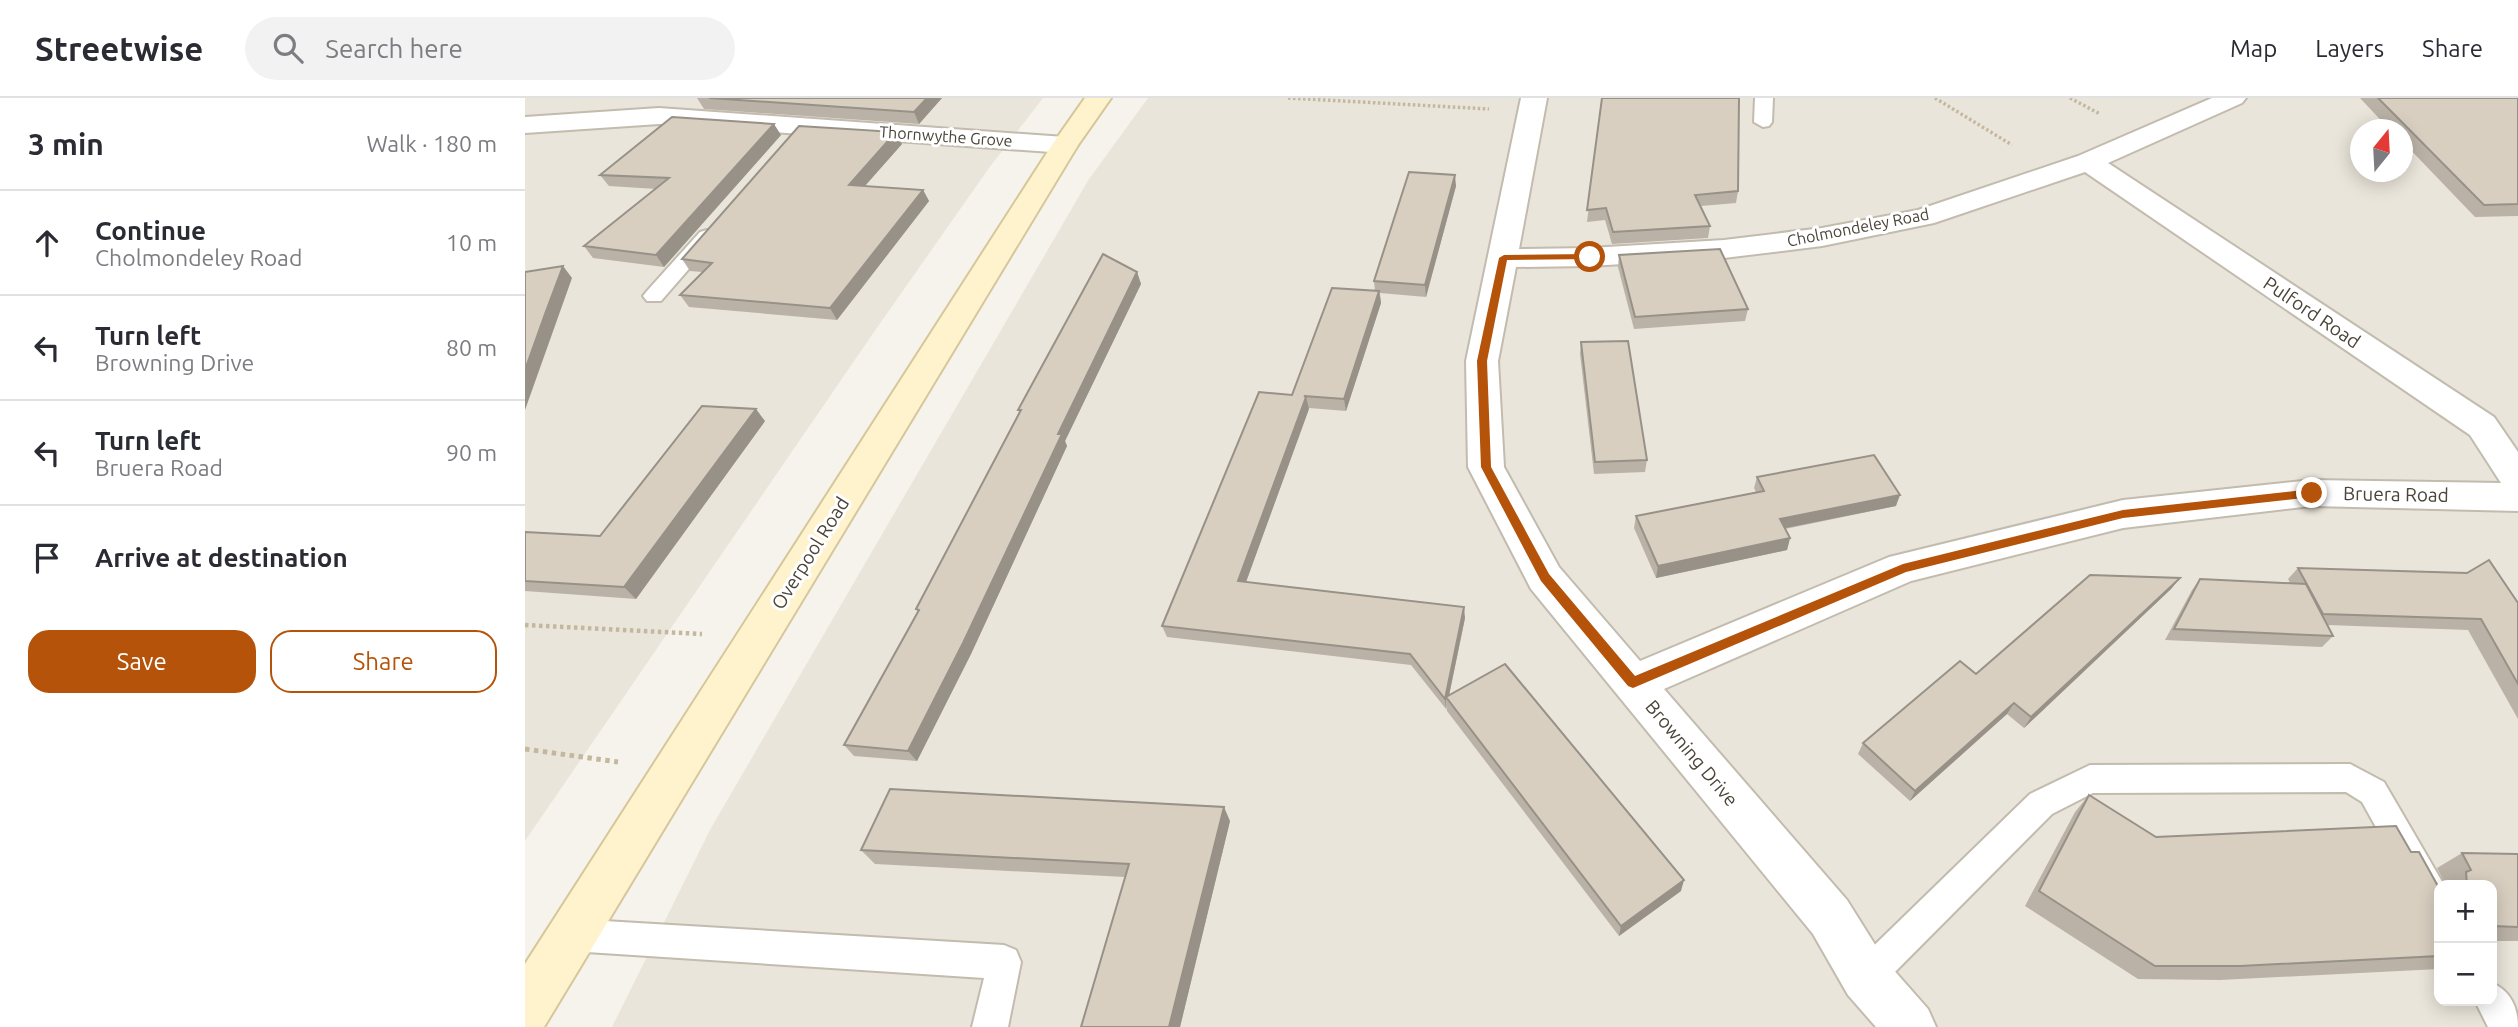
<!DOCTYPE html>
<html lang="en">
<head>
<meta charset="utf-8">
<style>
	body { margin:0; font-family:Ubuntu,sans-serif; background:#f2f2f3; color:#2b2b33 }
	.controls { position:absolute; right:21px; bottom:21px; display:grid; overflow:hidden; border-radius:14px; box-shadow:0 4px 18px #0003 }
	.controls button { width:63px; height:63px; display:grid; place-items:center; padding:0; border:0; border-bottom:2px solid #e1e1e2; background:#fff; color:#2b2b33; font:35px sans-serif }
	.compass { position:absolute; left:1825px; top:21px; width:63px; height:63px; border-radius:50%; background:#fff; box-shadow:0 4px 18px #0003; rotate:18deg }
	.stop { position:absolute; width:21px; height:21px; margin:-16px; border:5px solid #b45309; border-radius:50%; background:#fff }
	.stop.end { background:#b45309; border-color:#fff; box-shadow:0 2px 7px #0008 }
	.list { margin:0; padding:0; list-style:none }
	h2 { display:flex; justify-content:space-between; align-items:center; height:91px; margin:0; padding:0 28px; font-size:30px }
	h2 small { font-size:23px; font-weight:400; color:#7c7c81 }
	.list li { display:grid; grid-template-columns:46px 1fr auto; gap:21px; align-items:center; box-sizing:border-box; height:105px; padding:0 28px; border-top:2px solid #e1e1e2 }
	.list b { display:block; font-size:26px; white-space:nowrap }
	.list p { margin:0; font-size:23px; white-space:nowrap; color:#7c7c81 }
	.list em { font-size:23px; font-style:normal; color:#7c7c81 }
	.actions { display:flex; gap:14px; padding:21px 28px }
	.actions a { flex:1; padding:16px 0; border:2px solid #b45309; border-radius:21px; text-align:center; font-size:24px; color:#b45309 }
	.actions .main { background:#b45309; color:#fff }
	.icon { flex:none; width:38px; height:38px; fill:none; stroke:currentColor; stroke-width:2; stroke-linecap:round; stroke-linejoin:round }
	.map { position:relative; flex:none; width:1993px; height:929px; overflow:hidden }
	header { display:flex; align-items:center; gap:42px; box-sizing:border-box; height:98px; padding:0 35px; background:#fff; border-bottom:2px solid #e1e1e2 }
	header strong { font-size:33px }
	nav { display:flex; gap:38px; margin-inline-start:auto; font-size:24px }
	.search { width:490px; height:63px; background:#f2f2f3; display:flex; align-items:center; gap:18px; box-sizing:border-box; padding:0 24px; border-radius:38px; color:#7c7c81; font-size:26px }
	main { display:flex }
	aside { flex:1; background:#fff }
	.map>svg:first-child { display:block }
</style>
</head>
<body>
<header>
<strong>Streetwise</strong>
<div class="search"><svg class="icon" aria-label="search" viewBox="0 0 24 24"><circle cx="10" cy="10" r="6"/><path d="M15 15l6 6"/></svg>Search here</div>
<nav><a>Map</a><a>Layers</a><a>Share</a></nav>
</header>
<main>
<aside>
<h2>3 min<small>Walk · 180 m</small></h2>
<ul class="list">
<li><svg class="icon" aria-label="ahead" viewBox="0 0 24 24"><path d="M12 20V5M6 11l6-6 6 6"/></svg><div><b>Continue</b><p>Cholmondeley Road</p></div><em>10 m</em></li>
<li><svg class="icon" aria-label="left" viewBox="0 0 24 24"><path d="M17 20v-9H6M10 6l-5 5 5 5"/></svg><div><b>Turn left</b><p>Browning Drive</p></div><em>80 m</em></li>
<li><svg class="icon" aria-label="left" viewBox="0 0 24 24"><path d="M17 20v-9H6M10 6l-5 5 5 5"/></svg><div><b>Turn left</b><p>Bruera Road</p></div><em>90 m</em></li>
<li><svg class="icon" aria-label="arrive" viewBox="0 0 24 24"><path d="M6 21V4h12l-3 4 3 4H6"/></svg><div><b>Arrive at destination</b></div></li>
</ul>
<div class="actions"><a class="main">Save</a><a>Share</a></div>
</aside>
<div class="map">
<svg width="1993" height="929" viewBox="0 0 1993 929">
	<rect width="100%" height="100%" fill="#f6f3ec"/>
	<g fill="#eae5da" fill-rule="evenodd">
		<path d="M0,0h518l-54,70 -115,164 -349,509z"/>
		<path d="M623,0h1370v929h-1906l99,-199 378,-649zM1836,32h42v42h-42zM1914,787h53v116h-53z"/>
	</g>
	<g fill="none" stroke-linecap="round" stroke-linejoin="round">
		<g stroke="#c2bbae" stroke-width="4">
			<g id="lane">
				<path d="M1230,0h18l-1,24 -3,4 -6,1 -9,-5z"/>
				<path d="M182,132l7,2 3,4 -3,4 -53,61h-14l-4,-5 4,-5 53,-59z"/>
				<path d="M1825,666l34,18 60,103h-5v39l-12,-5 -65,-117 -16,-10 -253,1 -41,21 -174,175 -12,5 -12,-5 -5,-12 5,-12 176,-171 60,-29z"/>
				<path d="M46,821l433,26 12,5 5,12 -13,65h-36l12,-49 -413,-27 -12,-4 -5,-12 5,-12z"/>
				<path d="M1967,885c18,7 26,24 26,44h-30l-13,-26h17z"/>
			</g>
		</g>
		<g stroke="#c2bbae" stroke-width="4">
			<g id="street">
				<path d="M996,0h26l-28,151 71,-1 134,-8 98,-12 96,-18 160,-54 134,-58h34l-4,5 -134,60 386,254 24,35v59l-206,-5 -189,22 -212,53 -247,108 183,211 37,59 44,50 8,18h-60l-28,-32 -35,-61 -282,-345 -63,-122 -2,-106zM1560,74l385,263 31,48 -189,-3 -189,20 -234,57 -249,104 -81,-94 -55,-100 -6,-106 18,-94 74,-1 134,-8 98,-12 112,-23z"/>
				<path d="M134,10l406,29 9,2 4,6 -4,6 -9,2 -406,-29 -134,9v-16z"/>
			</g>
		</g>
		<g stroke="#d6c79b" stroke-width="4">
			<path id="secondary" d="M560,0h26l-33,47 -534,882h-19v-63l527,-819z"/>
		</g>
		<g stroke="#c4b79f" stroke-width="3.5" stroke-dasharray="2.5 2.5" stroke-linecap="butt">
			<path d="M763,0l201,11"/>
			<path d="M1410,0l77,47"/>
			<path d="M1545,0l30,16"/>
		</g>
		<path stroke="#c4b79f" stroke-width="4.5" stroke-dasharray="3.5 3.5" stroke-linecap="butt" d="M0,527l177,9"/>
		<path stroke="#c4b79f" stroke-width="5" stroke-dasharray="4.5 4.5" stroke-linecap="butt" d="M0,651l93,13"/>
		<use href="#lane" fill="#fff" fill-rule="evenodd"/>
		<use href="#street" fill="#fff" fill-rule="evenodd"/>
		<use href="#secondary" fill="#fff3cd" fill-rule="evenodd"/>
	</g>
	<g fill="#bab2a6">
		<path d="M172,0h245l-23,26 -215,-15z"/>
		<path d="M1077,0l136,93 -2,12 -35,3 9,20 -2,12 -96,6 -7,-24 -18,2z"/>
		<path d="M1835,0h158v118l-43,1 -72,-75v-12h-13z"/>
		<path d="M256,37l-117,132 -71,-9 -9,-12 72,-57 -47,-3 -9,-11z"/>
		<path d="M377,46l-37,42 58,4 6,11 -92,119 -148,-13 -9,-12 22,-23 -12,-1 -8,-12z"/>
		<path d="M931,88l-30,111 -46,-4 1,10 -35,108 -37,-3 -63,174 219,36 -16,78 232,195 -62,45 -172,-225 -1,-5v3l-35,-44 -244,-28 -5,-11 130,-231 83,-104 -1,-10z"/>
		<path d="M1094,157l129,54 -3,12 -111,8 -16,-62z"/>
		<path d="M612,174l4,12 -76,157 2,5 -96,208 -54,107 -63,-5 -10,-11 74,-133 -2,-3 103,-197 -1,-2z"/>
		<path d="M1056,244l66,118 -2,12 -51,2 -14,-120z"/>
		<path d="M240,323l-129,178 -111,-8v-59l75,4z"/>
		<path d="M1232,379l139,29 -111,23 5,9 -3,12 -131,28 -22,-50 2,-12 120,-24 -2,-4z"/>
		<path d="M1773,470l220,35v116l-50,-89 -141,-5 6,11 -11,11 -157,-7 27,-50 8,-11 90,4 -2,-4z"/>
		<path d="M1655,480l-9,11 -147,139 -17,-14 -97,87 -52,-47 5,-11 113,-69z"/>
		<path d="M1564,697l67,42 255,15 28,36v81l-219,11 -82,-1 -113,-73 50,-94z"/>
		<path d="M705,723l-50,206h-99l44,-150 -250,-13 -14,-14z"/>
		<path d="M1937,755l56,1v87h-26v-56h-47h1l-9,-17z"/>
	</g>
	<g fill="#979187">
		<path d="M402,0h15l-23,26 -5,-12z"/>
		<path d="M249,26l7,11 -117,132 -8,-12z"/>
		<path d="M371,34l6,12 -47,53 -6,-12z"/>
		<path d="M930,77l1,11 -30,111 -1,-12z"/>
		<path d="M398,92l6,11 -92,119 -7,-12z"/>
		<path d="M38,168l9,12 -47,132v-40z"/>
		<path d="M612,174l4,12 -76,157 2,5 -96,208 -54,107 -9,-10 150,-317z"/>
		<path d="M854,193l2,12 -35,108 -2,-12z"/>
		<path d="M781,299l3,12 -67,184 -4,-12z"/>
		<path d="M231,311l9,12 -129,178 -12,-12z"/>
		<path d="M1375,397l-4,11 -120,24 4,-11z"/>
		<path d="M1265,440l-3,12 -131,28 2,-12z"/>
		<path d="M1655,480l-9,11 -147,139 7,-11z"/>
		<path d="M939,509l1,11 -17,82 -2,-3v12l-1,-10z"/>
		<path d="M1489,605l-7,11 -97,87 5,-10z"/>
		<path d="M699,709l6,14 -50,206h-11z"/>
		<path d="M1159,782l-3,11 -62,45 2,-10z"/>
	</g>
	<g fill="#d8cfc1" stroke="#979187" stroke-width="2">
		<path d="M184,0h218l-13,14z"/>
		<path d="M1077,0h137l-1,93 -43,4 15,31 -97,6 -7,-24 -19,2z"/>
		<path d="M1853,0h140v106l-34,1z"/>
		<path d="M147,19l102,7 -118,131 -72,-9 85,-68 -69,-3z"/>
		<path d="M274,28l97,6 -47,53 74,5 -93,118 -150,-13 32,-32 -30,-4z"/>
		<path d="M884,74l46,3 -30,110 -51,-4z"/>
		<path d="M1195,151l28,60 -113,8 -16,-62z"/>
		<path d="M578,156l34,18 -79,162h4l-99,209 -55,108 -64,-6 75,-135 -3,-1 105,-199h-3z"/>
		<path d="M38,168l-18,48 -20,56v-98z"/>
		<path d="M807,190l47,3 -35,108 -40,-3 2,1 -68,184 226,26 -19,92 -35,-45 -248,-28 97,-234 33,3z"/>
		<path d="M1103,243l19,119 -52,2 -14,-120z"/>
		<path d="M177,308l54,3 -132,178 -99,-6v-49l75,4z"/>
		<path d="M1349,357l26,40 -120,24 10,19 -132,28 -22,-50 128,-25 -7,-14z"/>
		<path d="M1964,462l29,43v81l-37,-65 -158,-5 -25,-46 169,5z"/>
		<path d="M1565,477l90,3 -149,139 -17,-14 -99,88 -52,-48 97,-82 16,13z"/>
		<path d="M1675,481l106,5 27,52 -159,-7z"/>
		<path d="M980,566l179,216 -63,46 -175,-229z"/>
		<path d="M365,691l334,18 -55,220h-88l48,-163 -268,-14z"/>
		<path d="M1564,697l67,42 240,-11 15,26h8l20,36v68l-199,10h-85l-116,-75z"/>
		<path d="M1937,755l56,1v73l-26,-1v-41h-25l-1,-13 5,-2z"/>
	</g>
	<path fill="#b45309" d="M1065,156l3,1v4l-86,1 -20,101 4,106 58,107 86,102 268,-112 220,-54 189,-21 5,4 -5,4 -189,21 -217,54 -273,116 -5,-2 -87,-105 -60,-114 -4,-106 22,-103 5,-3z"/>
	<g text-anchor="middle" stroke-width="6" stroke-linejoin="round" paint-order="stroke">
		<g font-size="16" fill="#4b4439" stroke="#fff">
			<text transform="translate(421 38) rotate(4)" y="6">Thornwythe Grove</text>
			<text transform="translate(1333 129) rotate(-11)" y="6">Cholmondeley Road</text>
		</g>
		<g font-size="19" fill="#4b4439" stroke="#fff">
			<text transform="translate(1787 214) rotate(34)" y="7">Pulford Road</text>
			<text transform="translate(1871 396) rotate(1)" y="7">Bruera Road</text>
			<text transform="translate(285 455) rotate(-58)" y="7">Overpool Road</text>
			<text transform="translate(1167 655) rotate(50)" y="7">Browning Drive</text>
		</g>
	</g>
</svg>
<div class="controls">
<button>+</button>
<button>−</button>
</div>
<svg class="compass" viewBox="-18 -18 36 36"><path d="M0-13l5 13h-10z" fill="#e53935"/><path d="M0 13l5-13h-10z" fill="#7c7c81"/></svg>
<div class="stop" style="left:1065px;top:159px"></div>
<div class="stop end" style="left:1787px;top:395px"></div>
</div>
</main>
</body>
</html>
